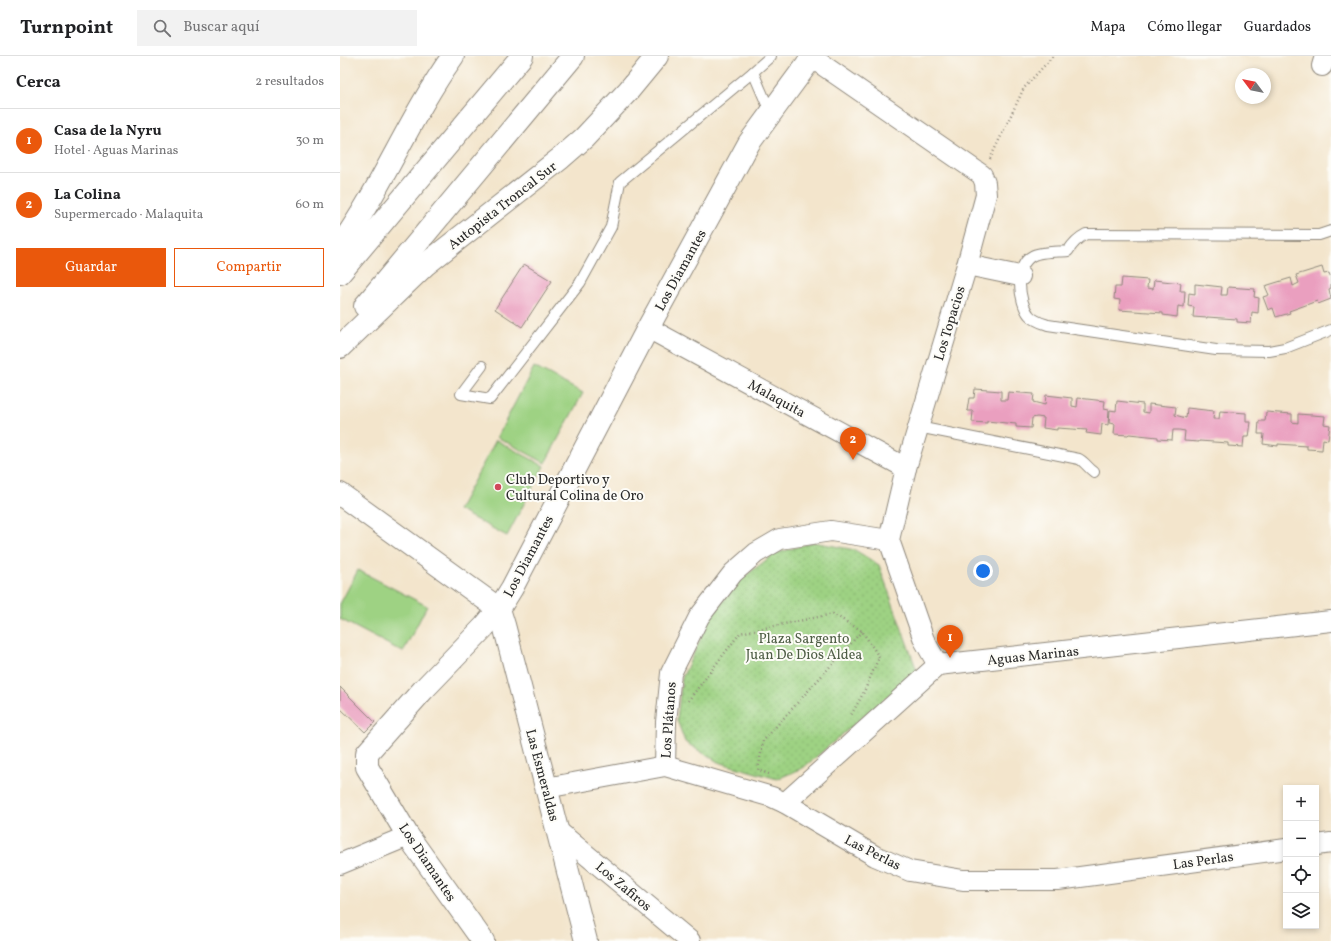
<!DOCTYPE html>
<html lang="es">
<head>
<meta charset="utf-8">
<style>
	body { margin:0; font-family:Vollkorn,serif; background:#f2f2f2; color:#202124 }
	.controls { position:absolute; right:12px; bottom:12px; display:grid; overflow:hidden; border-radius:0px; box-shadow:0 2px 6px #0003 }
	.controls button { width:36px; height:36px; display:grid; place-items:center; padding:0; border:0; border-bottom:1px solid #e0e0e0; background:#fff; color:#202124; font:20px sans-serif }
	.compass { position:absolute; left:895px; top:12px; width:36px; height:36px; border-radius:50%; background:#fff; box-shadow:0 2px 6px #0003; rotate:302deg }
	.you { position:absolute; left:643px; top:515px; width:14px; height:14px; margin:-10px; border:3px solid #fff; border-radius:50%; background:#1a73e8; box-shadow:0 0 0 6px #1a73e833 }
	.badge { display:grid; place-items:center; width:26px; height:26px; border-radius:50%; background:#ea580c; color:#fff; font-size:13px; font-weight:700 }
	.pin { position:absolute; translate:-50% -33px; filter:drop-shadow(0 1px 2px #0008) }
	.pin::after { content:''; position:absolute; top:21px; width:14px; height:12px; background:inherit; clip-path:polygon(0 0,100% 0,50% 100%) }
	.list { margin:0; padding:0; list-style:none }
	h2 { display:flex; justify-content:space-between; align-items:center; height:52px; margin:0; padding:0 16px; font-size:17px }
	h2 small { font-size:13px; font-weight:400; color:#757577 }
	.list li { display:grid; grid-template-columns:26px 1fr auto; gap:12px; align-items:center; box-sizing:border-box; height:64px; padding:0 16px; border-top:1px solid #e0e0e0 }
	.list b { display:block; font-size:15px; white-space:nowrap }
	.list p { margin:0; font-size:13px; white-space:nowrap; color:#757577 }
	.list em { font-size:13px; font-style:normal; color:#757577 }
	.actions { display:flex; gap:8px; padding:12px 16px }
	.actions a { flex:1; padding:9px 0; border:1px solid #ea580c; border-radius:0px; text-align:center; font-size:14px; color:#ea580c }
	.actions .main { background:#ea580c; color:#fff }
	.icon { flex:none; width:22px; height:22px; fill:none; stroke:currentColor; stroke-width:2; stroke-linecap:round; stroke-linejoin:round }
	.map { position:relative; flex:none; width:991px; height:885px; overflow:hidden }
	header { display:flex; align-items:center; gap:24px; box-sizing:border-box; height:56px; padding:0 20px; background:#fff; border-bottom:1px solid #e0e0e0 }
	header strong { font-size:19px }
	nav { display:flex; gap:22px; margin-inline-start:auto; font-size:14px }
	.search { width:280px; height:36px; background:#f2f2f2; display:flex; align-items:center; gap:10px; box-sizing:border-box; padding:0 14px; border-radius:0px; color:#757577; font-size:15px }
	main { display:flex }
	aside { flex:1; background:#fff }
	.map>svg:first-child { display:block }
</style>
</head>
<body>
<header>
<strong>Turnpoint</strong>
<div class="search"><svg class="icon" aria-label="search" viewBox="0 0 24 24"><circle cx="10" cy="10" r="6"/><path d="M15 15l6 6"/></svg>Buscar aquí</div>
<nav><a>Mapa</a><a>Cómo llegar</a><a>Guardados</a></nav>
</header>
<main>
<aside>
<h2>Cerca<small>2 resultados</small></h2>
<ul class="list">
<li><span class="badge">1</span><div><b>Casa de la Nyru</b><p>Hotel · Aguas Marinas</p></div><em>30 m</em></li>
<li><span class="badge">2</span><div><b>La Colina</b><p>Supermercado · Malaquita</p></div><em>60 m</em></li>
</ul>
<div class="actions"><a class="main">Guardar</a><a>Compartir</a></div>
</aside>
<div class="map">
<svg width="991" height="885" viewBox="0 0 991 885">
	<defs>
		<pattern id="grass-dots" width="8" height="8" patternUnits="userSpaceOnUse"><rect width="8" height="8" fill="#9ed283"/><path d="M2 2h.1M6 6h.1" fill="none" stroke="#88b471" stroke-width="1.8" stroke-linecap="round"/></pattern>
	</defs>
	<rect width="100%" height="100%" fill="#fdfcf7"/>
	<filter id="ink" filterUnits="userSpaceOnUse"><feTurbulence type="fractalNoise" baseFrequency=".025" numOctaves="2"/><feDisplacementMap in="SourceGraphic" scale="8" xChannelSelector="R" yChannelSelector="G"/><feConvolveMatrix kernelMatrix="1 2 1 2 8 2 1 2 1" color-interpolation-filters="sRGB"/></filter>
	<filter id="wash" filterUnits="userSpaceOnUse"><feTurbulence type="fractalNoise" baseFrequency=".012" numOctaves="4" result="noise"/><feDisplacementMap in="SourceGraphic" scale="16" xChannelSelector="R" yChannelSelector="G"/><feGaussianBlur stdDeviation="0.9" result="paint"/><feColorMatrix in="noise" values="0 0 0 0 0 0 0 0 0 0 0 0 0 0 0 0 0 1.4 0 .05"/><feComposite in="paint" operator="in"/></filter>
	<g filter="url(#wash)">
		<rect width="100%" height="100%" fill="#f3e5cc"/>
		<path fill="url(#grass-dots)" stroke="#647e57" d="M473,486l42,8 24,15 38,106 -114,97 -26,11 -59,-17 -33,-20 -8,-22 5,-42 29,-62 29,-36 34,-26z"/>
		<g fill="#9ed283" stroke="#647e57">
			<path d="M194,311l49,26 -38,70 -48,-26z"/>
			<path d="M156,384l48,26 -37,70 -49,-26z"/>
			<path d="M18,514l69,36 -24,46 -63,-33v-15z"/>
		</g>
		<g id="blocks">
			<g fill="#ea9fbf">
				<path d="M184,208l28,17 -30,46 -27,-18z"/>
				<path d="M982,211l2,7 5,-1 2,5v10l-2,1 2,10 -13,5 -1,-3 -28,10 1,2 -14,4 -3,-9 -5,2 -5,-13 6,-2 -4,-9 26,-8 2,8 6,-3 -3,-8z"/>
				<path d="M782,222l26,2 -1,8 6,1 1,-9 27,3 -1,8h5l-1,16 -6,-1 -1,11 -14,-2v-2l-44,-3 1,-10 -6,-1 1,-12h6z"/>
				<path d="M855,228l27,3 -1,8h6l1,-8 27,2 -1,8 5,1 -1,15 -6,-1 -1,11 -14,-1v-3l-30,-2v1l-14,-1 1,-10 -6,-1 1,-13 6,1z"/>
				<path d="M635,333l26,2v9h6l1,-8 26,2 -1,8 12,3 1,-10 26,3v8l5,1 1,-9 27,3 -1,8 5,1 -1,15 -6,-1 -1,11 -15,-2 1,-3 -30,-2v2l-14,-2 1,-10 -7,-1 -5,1 -1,10 -15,-1v-3l-29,-3v2l-15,-1 1,-11h-6l2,-13h5z"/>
				<path d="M777,345l26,3v8l6,1v-9l27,3 -1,8 11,3 1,-10 27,3 -1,8h6l1,-8 26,2v9h5l-2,15h-5l-1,10 -15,-1v-3l-29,-2v1l-15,-1 1,-10 -6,-1h-6l-1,10 -14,-1v-2l-29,-3 -1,1 -14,-1 1,-10 -6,-1 1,-13 6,1z"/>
				<path d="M926,356l26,2v8l6,1v-9l27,2 -1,8 6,1 -2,15 -5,-1 -1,11 -15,-1v-3l-29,-2v2l-15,-2 1,-10h-6l1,-13h6z"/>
				<path d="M0,631l35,35 -10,10 -25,-24z"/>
			</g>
		</g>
	</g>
	<g filter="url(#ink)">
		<use href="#blocks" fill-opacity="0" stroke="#8f887c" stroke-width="1"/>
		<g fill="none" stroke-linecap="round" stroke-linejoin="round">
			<g stroke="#8f887c" stroke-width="12">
				<g id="lane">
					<path d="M431,0l-18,16 18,42"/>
					<path d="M991,175l-12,4 -233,-1c-8,4 -13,9 -18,17 -9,1 -28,0 -36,5 -18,10 -13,46 -3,59 5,6 13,8 19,10l168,25 53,1 16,-3 46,-18"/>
					<path d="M142,310l-21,28 29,5 90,-116 31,-56 9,-45 133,-110"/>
					<path d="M578,371l161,32c6,3 9,9 15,13"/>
				</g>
			</g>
			<g stroke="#8f887c" stroke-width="22">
				<g id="street">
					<path d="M471,1l171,118 3,8 1,12 -19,70 -61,203 -17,72 35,100 14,25"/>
					<path d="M982,10l3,-10"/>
					<path d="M627,209l53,11"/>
					<path d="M308,272l258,140"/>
					<path d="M325,710l1,-44 5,-49 28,-56 34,-44 23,-20 24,-14 51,-8 58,9"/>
					<path d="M206,732l119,-22 107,31 13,6 90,53 35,15 53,9h95l228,-31"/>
					<path d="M445,747l153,-138 393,-44"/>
					<path d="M219,776l131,109"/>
					<path d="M976,789l15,-2"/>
					<path d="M0,808l68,-28"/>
				</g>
			</g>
			<g stroke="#8f887c" stroke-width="24">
				<g id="secondary">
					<path d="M0,438l159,115"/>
					<path d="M159,553l5,16 82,316"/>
					<path d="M143,885l-75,-105 -41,-69v-14l56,-63 62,-64 14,-17 13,-21 136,-260 101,-185 64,-87"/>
				</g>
			</g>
			<g stroke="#8f887c" stroke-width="24">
				<g id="highway">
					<path d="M0,190c43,-60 70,-130 113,-190"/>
					<path d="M0,217l182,-217"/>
					<path d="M25,250l208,-250"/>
					<path d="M0,291l85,-82 136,-107 23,-20 45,-48 28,-34"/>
				</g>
			</g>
			<g stroke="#8f887c" stroke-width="2.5" stroke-dasharray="1 3" stroke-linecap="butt">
				<path d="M650,103l34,-71 29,-32"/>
				<path d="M348,645l52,-68 93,-19 29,17 17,26 -15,35 -14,25"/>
				<path d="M429,718l-11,-4 5,-29 99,-110"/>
			</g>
			<use href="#lane" stroke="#fff" stroke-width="10"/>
			<use href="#street" stroke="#fff" stroke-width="20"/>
			<use href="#secondary" stroke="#fff" stroke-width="22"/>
			<use href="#highway" stroke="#fff" stroke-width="22"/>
		</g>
	</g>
	<circle fill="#d1495b" stroke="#fdfcf7" stroke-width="1.5" cx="158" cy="431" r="4"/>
	<g text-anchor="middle" stroke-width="4" stroke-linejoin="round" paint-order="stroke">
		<g font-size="14" fill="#2b2b2b" stroke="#fdfcf7">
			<text transform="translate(162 149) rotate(-38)" y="5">Autopista Troncal Sur</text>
			<text transform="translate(340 214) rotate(-61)" y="5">Los Diamantes</text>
			<text transform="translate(609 267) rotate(-73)" y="5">Los Topacios</text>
			<text transform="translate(437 342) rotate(29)" y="5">Malaquita</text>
			<text transform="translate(188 500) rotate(-62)" y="5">Los Diamantes</text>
			<text transform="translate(693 599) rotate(-6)" y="5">Aguas Marinas</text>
			<text transform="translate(328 664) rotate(-86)" y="5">Los Plátanos</text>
			<text transform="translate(203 719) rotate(75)" y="5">Las Esmeraldas</text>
			<text transform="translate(533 796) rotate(27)" y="5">Las Perlas</text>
			<text transform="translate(863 804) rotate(-8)" y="5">Las Perlas</text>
			<text transform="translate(88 806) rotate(56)" y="5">Los Diamantes</text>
			<text transform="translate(284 830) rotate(40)" y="5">Los Zafiros</text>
		</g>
		<g font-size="14" fill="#2b2b2b" stroke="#fdfcf7" text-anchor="start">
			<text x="166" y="428">Club Deportivo y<tspan x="166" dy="16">Cultural Colina de Oro</tspan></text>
		</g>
		<g font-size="14" fill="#4e5d45" stroke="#fdfcf7">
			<text x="464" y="587">Plaza Sargento<tspan x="464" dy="16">Juan De Dios Aldea</tspan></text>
		</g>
	</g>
</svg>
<div class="controls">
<button>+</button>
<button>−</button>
<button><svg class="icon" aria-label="locate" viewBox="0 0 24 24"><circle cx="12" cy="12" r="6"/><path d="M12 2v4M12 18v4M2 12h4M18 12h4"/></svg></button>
<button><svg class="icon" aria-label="layers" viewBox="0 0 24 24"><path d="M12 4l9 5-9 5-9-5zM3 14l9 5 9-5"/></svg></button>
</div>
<svg class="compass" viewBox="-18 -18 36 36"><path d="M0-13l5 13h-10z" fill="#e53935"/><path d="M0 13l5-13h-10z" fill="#757577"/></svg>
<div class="you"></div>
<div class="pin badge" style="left:610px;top:602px">1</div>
<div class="pin badge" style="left:513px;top:404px">2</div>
</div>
</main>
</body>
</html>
